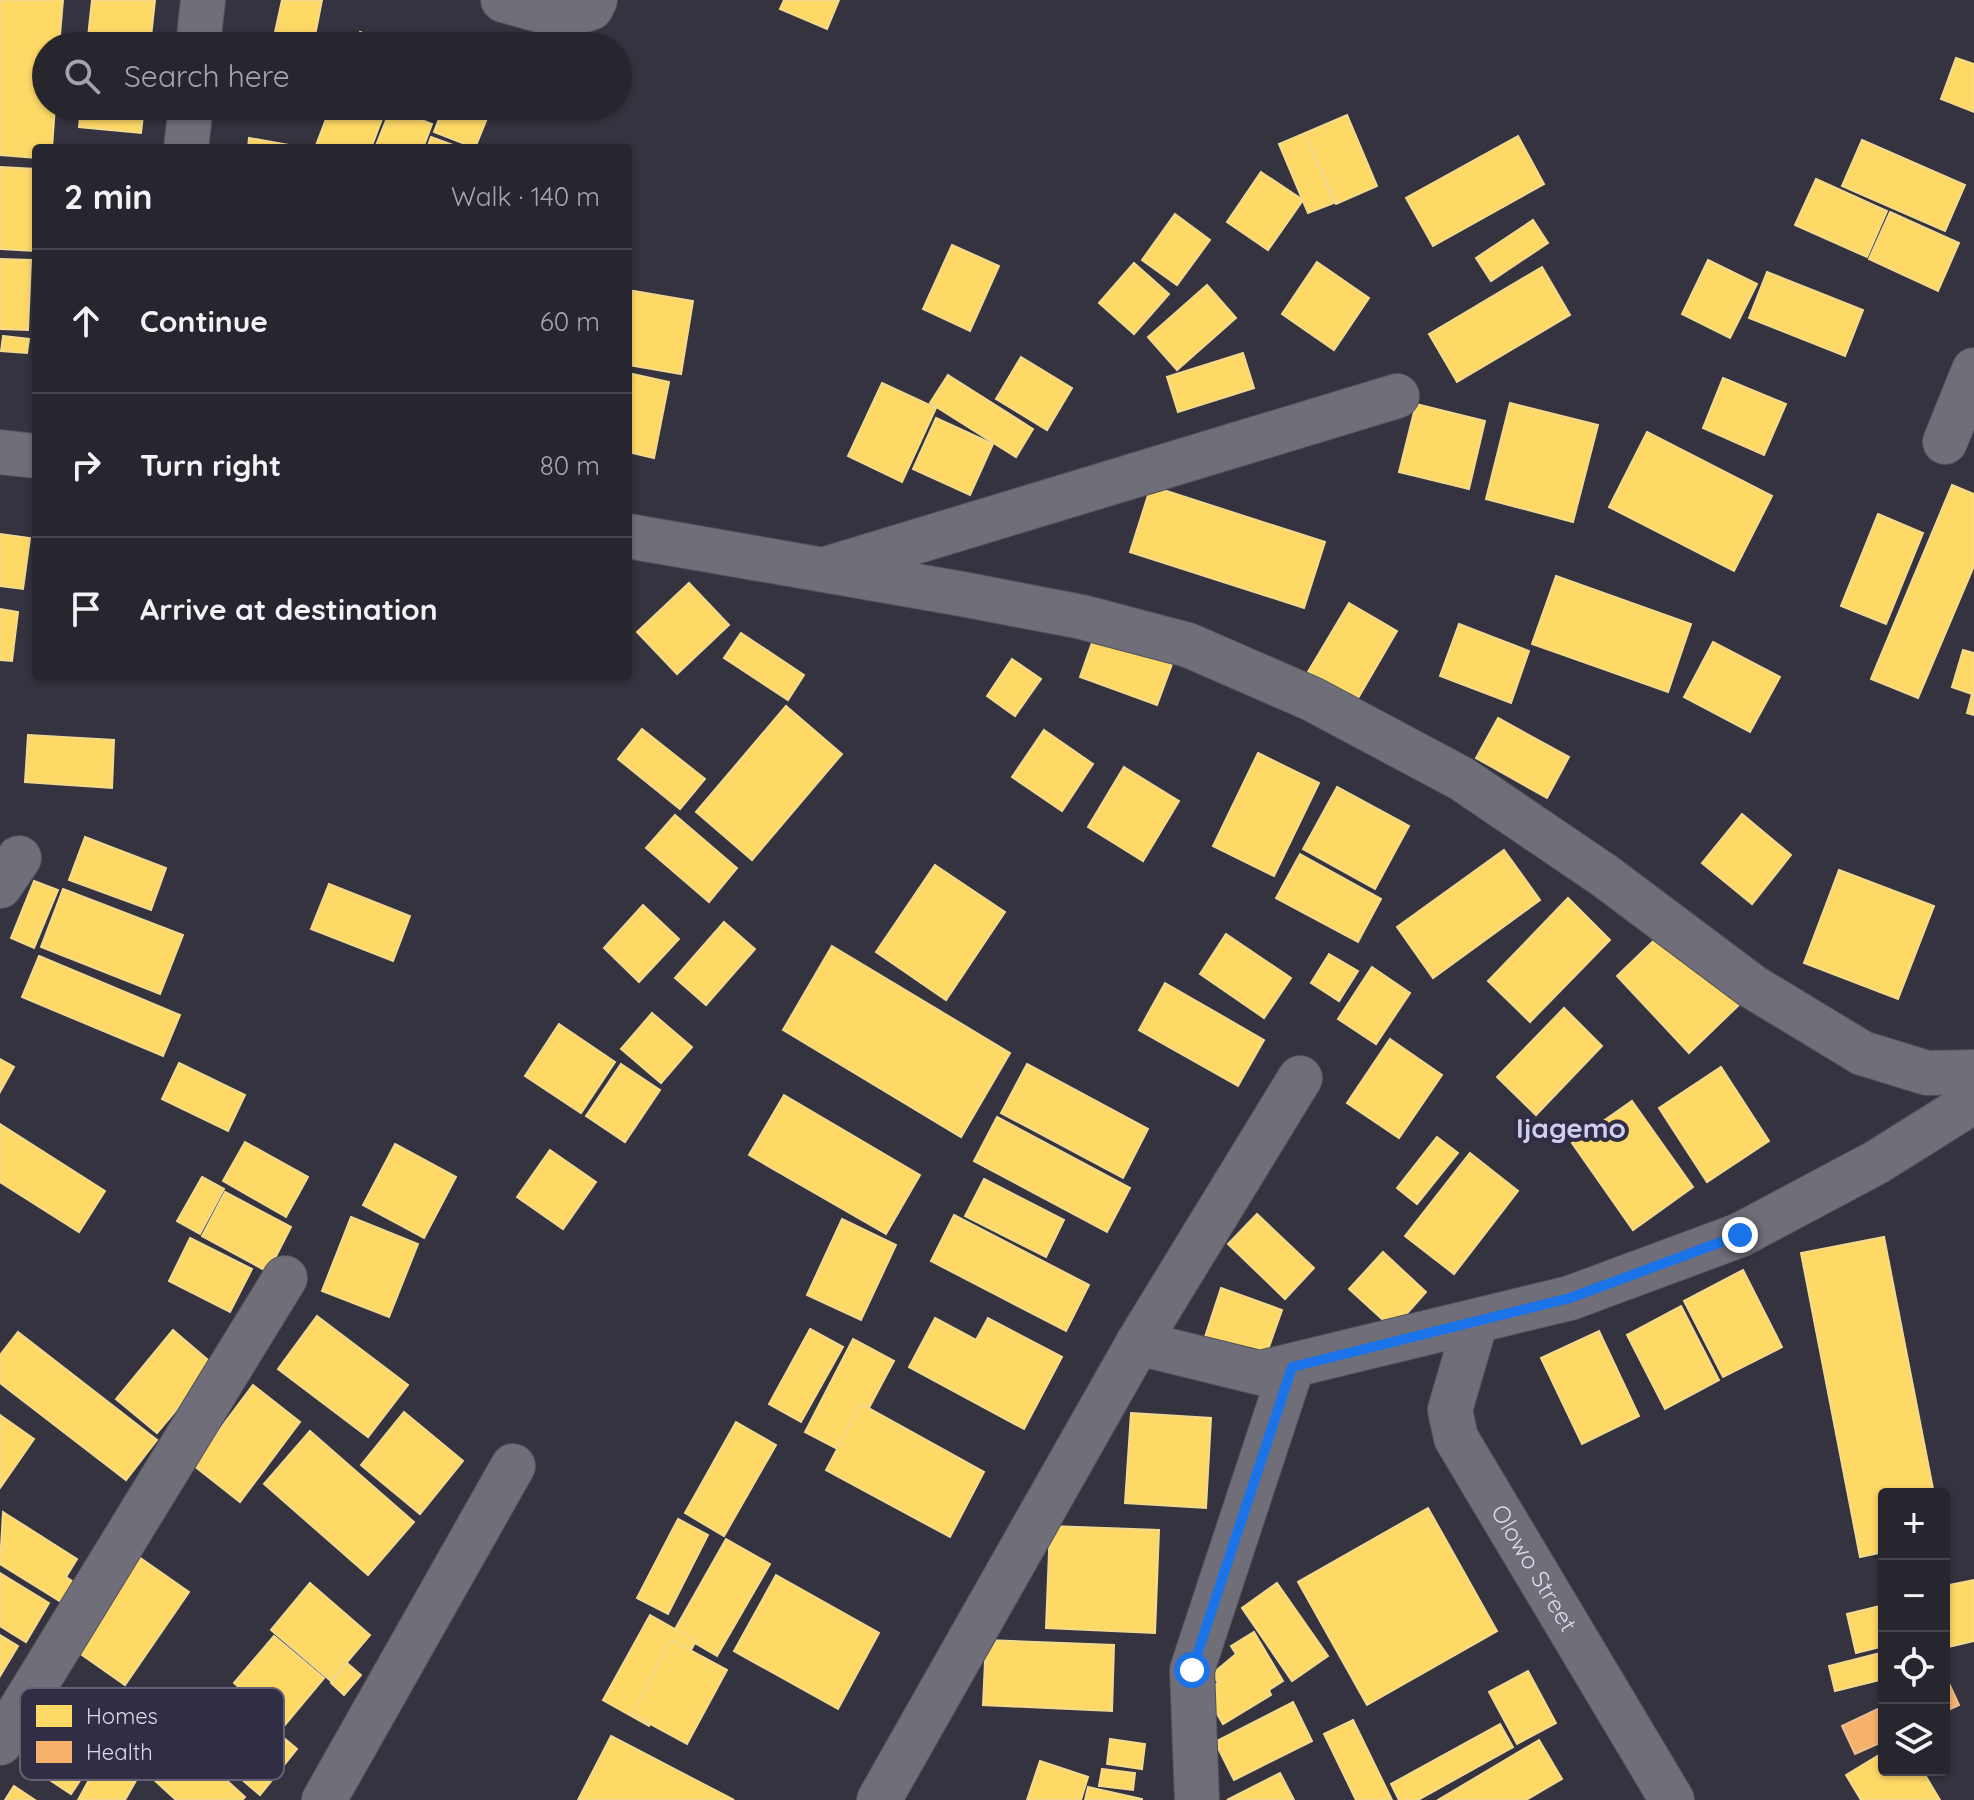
<!DOCTYPE html>
<html lang="en">
<head>
<meta charset="utf-8">
<style>
	body { margin:0; font-family:Quicksand,sans-serif; background:#33323b; color:#f1f3f6 }
	.controls { position:absolute; right:24px; bottom:24px; display:grid; overflow:hidden; border-radius:8px; box-shadow:0 2px 6px #0004 }
	.controls button { width:72px; height:72px; display:grid; place-items:center; padding:0; border:0; border-bottom:2px solid #43434b; background:#27262f; color:#f1f3f6; font:40px sans-serif }
	.stop { position:absolute; width:24px; height:24px; margin:-18px; border:6px solid #1a73e8; border-radius:50%; background:#fff }
	.stop.end { background:#1a73e8; border-color:#fff; box-shadow:0 2px 8px #0008 }
	.list { margin:0; padding:0; list-style:none }
	h2 { display:flex; justify-content:space-between; align-items:center; height:104px; margin:0; padding:0 32px; font-size:34px }
	h2 small { font-size:26px; font-weight:400; color:#a4a5aa }
	.list li { display:grid; grid-template-columns:52px 1fr auto; gap:24px; align-items:center; box-sizing:border-box; height:144px; padding:0 32px; border-top:2px solid #43434b }
	.list b { display:block; font-size:30px; white-space:nowrap }
	.list em { font-size:26px; font-style:normal; color:#a4a5aa }
	.icon { flex:none; width:44px; height:44px; fill:none; stroke:currentColor; stroke-width:2; stroke-linecap:round; stroke-linejoin:round }
	.map { position:relative; flex:none; width:1974px; height:1800px; overflow:hidden }
	.search { position:absolute; background:#27262f; box-shadow:0 2px 6px #0004; left:32px; top:32px; width:600px; height:88px; display:flex; align-items:center; gap:20px; box-sizing:border-box; padding:0 28px; border-radius:44px; color:#a4a5aa; font-size:30px }
	.panel { position:absolute; background:#27262f; box-shadow:0 2px 6px #0004; left:32px; top:144px; width:600px; height:536px; border-radius:8px }
	.map>svg:first-child { display:block }
</style>
</head>
<body>
<div class="map">
<svg width="1974" height="1800" viewBox="0 0 1974 1800">
	<rect width="100%" height="100%" fill="#34333f"/>
	<g fill="#ffd966" stroke="#f4da8e" stroke-width="2">
		<path d="M0,0h63l-4,46h-13v60h9l-3,42h-16v10l-36,-3z"/>
		<path d="M92,0h63l-5,46h-63z"/>
		<path d="M282,0h40l-9,46h-41z"/>
		<path d="M784,0h55l-12,29 -47,-20z"/>
		<path d="M360,32l35,14h-41z"/>
		<path d="M1956,58l18,6v48l-33,-13z"/>
		<path d="M81,106h63l-3,27 -62,-6z"/>
		<path d="M331,106h56l-16,42h-56z"/>
		<path d="M444,106h48l-17,42 -41,-16z"/>
		<path d="M391,108l41,16 -9,24h-48z"/>
		<path d="M1347,115l30,71 -41,18 -31,-71z"/>
		<path d="M1305,133l29,70 -26,10 -29,-69z"/>
		<path d="M1518,136l26,48 -111,62 -27,-48z"/>
		<path d="M431,137l30,11h-34z"/>
		<path d="M249,138l40,7 -1,3h-40z"/>
		<path d="M1862,140l103,45 -20,46 -103,-45z"/>
		<path d="M0,167l36,2 -1,82 -35,-2z"/>
		<path d="M1261,172l42,28 -35,50 -41,-28z"/>
		<path d="M1816,179l71,32 -20,46 -72,-32z"/>
		<path d="M1890,212l69,31 -21,48 -69,-32z"/>
		<path d="M1175,214l35,26 -33,45 -35,-25z"/>
		<path d="M1533,220l15,23 -57,38 -15,-23z"/>
		<path d="M952,245l47,21 -29,65 -47,-22z"/>
		<path d="M0,259l31,1 -3,70 -28,-1z"/>
		<path d="M1708,260l49,24 -27,54 -48,-24z"/>
		<path d="M1317,262l52,36 -35,52 -52,-36z"/>
		<path d="M1134,263l35,31 -35,40 -35,-31z"/>
		<path d="M1542,267l28,48 -113,67 -28,-48z"/>
		<path d="M1767,272l96,38 -18,46 -96,-38z"/>
		<path d="M1207,285l29,33 -59,52 -29,-33z"/>
		<path d="M628,290l65,11 -12,73 -53,-9z"/>
		<path d="M3,336l26,3 -2,14 -26,-2z"/>
		<path d="M1243,353l11,35 -76,24 -11,-35z"/>
		<path d="M1021,357l51,31 -25,42 -51,-31z"/>
		<path d="M628,373l41,9 -15,76 -26,-6z"/>
		<path d="M948,375l85,54 -17,28 -86,-54z"/>
		<path d="M1723,378l63,26 -22,51 -61,-27z"/>
		<path d="M882,383l54,25 -34,74 -54,-26z"/>
		<path d="M1510,403l88,22 -25,97 -87,-23z"/>
		<path d="M1416,404l69,17 -16,68 -70,-17z"/>
		<path d="M936,418l57,26 -23,51 -57,-26z"/>
		<path d="M1647,432l125,64 -38,75 -125,-64z"/>
		<path d="M1952,485l22,9v72l-56,132 -47,-19z"/>
		<path d="M1151,486l174,56 -21,66 -174,-56z"/>
		<path d="M1878,514l45,19 -37,91 -45,-18z"/>
		<path d="M0,534l30,4 -7,51 -23,-3z"/>
		<path d="M1556,576l135,48 -23,68 -136,-48z"/>
		<path d="M689,583l40,42 -52,49 -40,-42z"/>
		<path d="M1349,603l48,28 -40,69 -49,-28z"/>
		<path d="M0,609l18,3 -6,49 -12,-1z"/>
		<path d="M1459,624l70,27 -18,52 -71,-27z"/>
		<path d="M741,633l63,42 -16,25 -64,-42z"/>
		<path d="M1094,637l78,27 -15,41 -77,-28z"/>
		<path d="M1713,642l67,35 -30,55 -66,-35z"/>
		<path d="M1963,650l11,3v62l-7,-2 5,-19 -20,-7z"/>
		<path d="M1012,659l29,20 -26,37 -28,-20z"/>
		<path d="M786,706l56,48 -90,106 -56,-48z"/>
		<path d="M1498,718l71,39 -22,41 -71,-40z"/>
		<path d="M642,729l63,50 -25,30 -62,-50z"/>
		<path d="M1044,730l49,34 -31,47 -50,-34z"/>
		<path d="M28,735l86,5 -2,48 -87,-6z"/>
		<path d="M1258,753l61,30 -45,93 -61,-30z"/>
		<path d="M1124,767l55,34 -36,60 -55,-34z"/>
		<path d="M1337,787l72,39 -34,63 -72,-40z"/>
		<path d="M1742,814l49,41 -39,49 -50,-41z"/>
		<path d="M675,815l62,53 -28,34 -63,-54z"/>
		<path d="M85,837l81,31 -15,42 -82,-30z"/>
		<path d="M1504,850l36,50 -107,78 -36,-51z"/>
		<path d="M1300,854l81,45 -23,43 -82,-44z"/>
		<path d="M935,865l70,47 -59,88 -70,-48z"/>
		<path d="M1839,870l95,36 -36,93 -94,-36z"/>
		<path d="M34,881l24,9 -24,58 -23,-10z"/>
		<path d="M329,884l81,32 -17,45 -82,-32z"/>
		<path d="M63,889l120,46 -23,59 -119,-47z"/>
		<path d="M1568,898l42,42 -80,82 -42,-41z"/>
		<path d="M643,905l36,34 -40,43 -35,-34z"/>
		<path d="M724,922l31,27 -49,56 -31,-27z"/>
		<path d="M1669,926l72,77 -52,50 -72,-77z"/>
		<path d="M1226,934l65,44 -27,40 -64,-44z"/>
		<path d="M832,946l178,107 -49,84 -178,-107z"/>
		<path d="M1329,954l29,17 -19,30 -28,-18z"/>
		<path d="M39,956l141,59 -17,41 -141,-59z"/>
		<path d="M1372,967l38,26 -34,51 -38,-25z"/>
		<path d="M1165,983l99,57 -26,46 -99,-56z"/>
		<path d="M1564,1008l38,38 -66,69 -39,-38z"/>
		<path d="M652,1013l40,34 -31,36 -40,-34z"/>
		<path d="M559,1024l56,38 -34,51 -56,-37z"/>
		<path d="M1390,1039l52,36 -43,63 -52,-35z"/>
		<path d="M0,1059l14,8 -14,25z"/>
		<path d="M179,1063l66,32 -17,36 -66,-32z"/>
		<path d="M621,1064l39,26 -35,52 -39,-26z"/>
		<path d="M1027,1064l121,65 -25,49 -122,-65z"/>
		<path d="M1721,1067l48,74 -62,41 -48,-74z"/>
		<path d="M784,1095l136,80 -34,59 -137,-79z"/>
		<path d="M1632,1101l61,86 -60,43 -61,-87z"/>
		<path d="M997,1117l133,71 -23,44 -133,-71z"/>
		<path d="M0,1124l105,67 -26,41 -79,-50z"/>
		<path d="M1437,1137l21,16 -41,51 -20,-16z"/>
		<path d="M245,1142l63,35 -22,40 -63,-36z"/>
		<path d="M395,1144l61,33 -32,61 -61,-33z"/>
		<path d="M550,1150l46,32 -33,47 -46,-32z"/>
		<path d="M1470,1153l48,38 -64,83 -49,-38z"/>
		<path d="M202,1177l22,12 -24,45 -23,-13z"/>
		<path d="M984,1179l80,41 -18,37 -81,-41z"/>
		<path d="M225,1192l66,35 -23,45 -66,-36z"/>
		<path d="M1257,1214l57,54 -29,31 -57,-55z"/>
		<path d="M954,1215l135,70 -23,46 -135,-70z"/>
		<path d="M351,1217l67,27 -29,73 -67,-26z"/>
		<path d="M842,1219l54,26 -35,75 -54,-25z"/>
		<path d="M1884,1237l50,257h-50v58l-24,5 -59,-304z"/>
		<path d="M190,1238l62,31 -22,43 -61,-31z"/>
		<path d="M1383,1252l43,40 -33,37 -44,-40z"/>
		<path d="M1743,1270l39,77 -59,30 -39,-76z"/>
		<path d="M1221,1288l61,22 -17,48 -60,-21z"/>
		<path d="M1681,1306l38,74 -54,29 -38,-74z"/>
		<path d="M317,1316l91,69 -40,52 -90,-68z"/>
		<path d="M935,1318l41,22 12,-22 74,39 -38,72 -115,-62z"/>
		<path d="M810,1329l33,18 -42,75 -32,-18z"/>
		<path d="M173,1330l41,35 -57,68 -41,-34z"/>
		<path d="M1599,1331l40,85 -57,28 -41,-86z"/>
		<path d="M18,1332l139,108 -31,40 -126,-97v-28z"/>
		<path d="M853,1339l41,22 -49,92 -40,-21z"/>
		<path d="M253,1385l47,37 -60,80 -47,-37z"/>
		<path d="M861,1404l123,68 -34,65 -124,-67z"/>
		<path d="M404,1412l59,49 -43,53 -59,-49z"/>
		<path d="M1131,1413l80,5 -5,90 -81,-5z"/>
		<path d="M0,1415l34,24 -34,49z"/>
		<path d="M736,1422l40,23 -52,91 -39,-23z"/>
		<path d="M310,1431l104,91 -46,53 -104,-91z"/>
		<path d="M1428,1508l69,123 -130,74 -69,-123z"/>
		<path d="M3,1512l74,47 -11,18 17,11 -12,20 -71,-44z"/>
		<path d="M678,1519l30,16 -40,79 -31,-16z"/>
		<path d="M1050,1526l109,4 -4,103 -109,-5z"/>
		<path d="M726,1539l44,25 -53,92 -43,-25z"/>
		<path d="M139,1557l50,35 -64,93 -50,-35z"/>
		<path d="M0,1573l49,30 -23,39 -26,-16z"/>
		<path d="M776,1575l103,58 -41,76 -104,-58z"/>
		<path d="M1974,1580v61l-30,7v-62z"/>
		<path d="M310,1583l60,52 -39,46 -60,-51z"/>
		<path d="M1277,1583l51,73 -36,25 -50,-73z"/>
		<path d="M1884,1605v41l-28,7 -9,-39z"/>
		<path d="M650,1615l46,26 -47,85 -46,-26z"/>
		<path d="M1254,1632l29,49 -14,9 2,5 -48,29 -19,-33 14,-8 -6,-9 24,-20 -5,-8z"/>
		<path d="M0,1635l18,11 -18,30z"/>
		<path d="M274,1636l50,42 -40,48 -50,-43z"/>
		<path d="M671,1640l56,30 -40,74 -55,-30z"/>
		<path d="M986,1640l128,5 -2,66 -129,-6z"/>
		<path d="M1884,1652v27l-49,12 -6,-25z"/>
		<path d="M347,1663l14,12 -17,20 -13,-12z"/>
		<path d="M1528,1671l28,52 -39,21 -28,-52z"/>
		<path d="M134,1696l111,101 -3,3h-66l-74,-68z"/>
		<path d="M1293,1702l19,39 -78,39 -19,-38z"/>
		<path d="M243,1704l54,45 -37,46 -54,-46z"/>
		<path d="M1353,1720l39,80h-36l-32,-66z"/>
		<path d="M1500,1724l13,23 -95,53h-19l-8,-16z"/>
		<path d="M47,1727l48,31 -24,36 -47,-31z"/>
		<path d="M611,1736l123,64h-156z"/>
		<path d="M1110,1739l35,5 -3,25 -35,-5z"/>
		<path d="M1539,1740l23,39 -36,21h-88z"/>
		<path d="M1884,1752v18h38l18,30h-79l-15,-25z"/>
		<path d="M101,1758l37,19 -13,23h-47z"/>
		<path d="M1040,1761l48,16 -7,23h-54z"/>
		<path d="M1102,1769l33,4 -2,17 -34,-4z"/>
		<path d="M1280,1773l14,27h-67z"/>
		<path d="M14,1786l21,14h-30z"/>
		<path d="M1088,1787l54,12v1h-57z"/>
	</g>
	<g fill="#f6b26b" stroke="#eebe91" stroke-width="2">
		<path d="M1946,1677l13,28 -15,7v-34z"/>
		<path d="M1884,1706v35l-29,13 -13,-28z"/>
	</g>
	<g fill="none" stroke-linecap="round" stroke-linejoin="round">
		<g stroke="#52515d" stroke-width="46">
			<g id="minor">
				<path d="M503,0l61,17 27,-9 4,-8"/>
				<path d="M198,46l5,-46"/>
				<path d="M186,148l5,-42"/>
				<path d="M1945,442l29,-72"/>
				<path d="M0,452l36,4"/>
				<path d="M628,536l334,58 120,23 106,28 124,54 150,80 143,97 148,111 109,66 65,20 47,-1"/>
				<path d="M829,568l568,-172"/>
				<path d="M0,886l19,-28"/>
				<path id="s1" d="M1475,1324l-25,86 6,28 216,362"/>
				<path d="M1138,1343l122,30 310,-75 170,-63 137,-73 97,-61"/>
				<path d="M0,1743l285,-465"/>
				<path d="M324,1800l189,-334"/>
				<path d="M879,1800l259,-457 162,-265"/>
				<path d="M1197,1800l-5,-130 100,-303"/>
			</g>
		</g>
		<use href="#minor" stroke="#706f79" stroke-width="44"/>
	</g>
	<g fill="none" stroke-linecap="round" stroke-linejoin="round">
		<path stroke="#1a73e8" stroke-width="10" d="M1192,1670l100,-303 278,-69 170,-63"/>
	</g>
	<g text-anchor="middle" stroke-width="8" stroke-linejoin="round" paint-order="stroke">
		<g font-size="24" fill="#dcdbeb" stroke="#302d45">
			<text dy="8" stroke="none"><textPath href="#s1" startOffset="270">Olowo Street</textPath></text>
		</g>
		<g font-size="28" font-weight="bold" fill="#d0ceed" stroke="#302d45">
			<text x="1571" y="1138">Ijagemo</text>
		</g>
	</g>
	<rect x="20" y="1688" width="264" height="92" rx="12" fill="#302d45" stroke="#646177" stroke-width="2"/>
	<rect x="36" y="1705" width="36" height="22" fill="#ffd966"/>
	<rect x="36" y="1741" width="36" height="22" fill="#f6b26b"/>
	<g font-size="22" fill="#dcdbeb">
		<text x="86" y="1724">Homes</text>
		<text x="86" y="1760">Health</text>
	</g>
</svg>
<div class="controls">
<button>+</button>
<button>−</button>
<button><svg class="icon" aria-label="locate" viewBox="0 0 24 24"><circle cx="12" cy="12" r="6"/><path d="M12 2v4M12 18v4M2 12h4M18 12h4"/></svg></button>
<button><svg class="icon" aria-label="layers" viewBox="0 0 24 24"><path d="M12 4l9 5-9 5-9-5zM3 14l9 5 9-5"/></svg></button>
</div>
<div class="stop" style="left:1192px;top:1670px"></div>
<div class="stop end" style="left:1740px;top:1235px"></div>
<div class="search"><svg class="icon" aria-label="search" viewBox="0 0 24 24"><circle cx="10" cy="10" r="6"/><path d="M15 15l6 6"/></svg>Search here</div>
<section class="panel">
<h2>2 min<small>Walk · 140 m</small></h2>
<ul class="list">
<li><svg class="icon" aria-label="ahead" viewBox="0 0 24 24"><path d="M12 20V5M6 11l6-6 6 6"/></svg><div><b>Continue</b></div><em>60 m</em></li>
<li><svg class="icon" aria-label="right" viewBox="0 0 24 24"><path d="M7 20v-9h11M14 6l5 5-5 5"/></svg><div><b>Turn right</b></div><em>80 m</em></li>
<li><svg class="icon" aria-label="arrive" viewBox="0 0 24 24"><path d="M6 21V4h12l-3 4 3 4H6"/></svg><div><b>Arrive at destination</b></div></li>
</ul>
</section>
</div>
</body>
</html>
